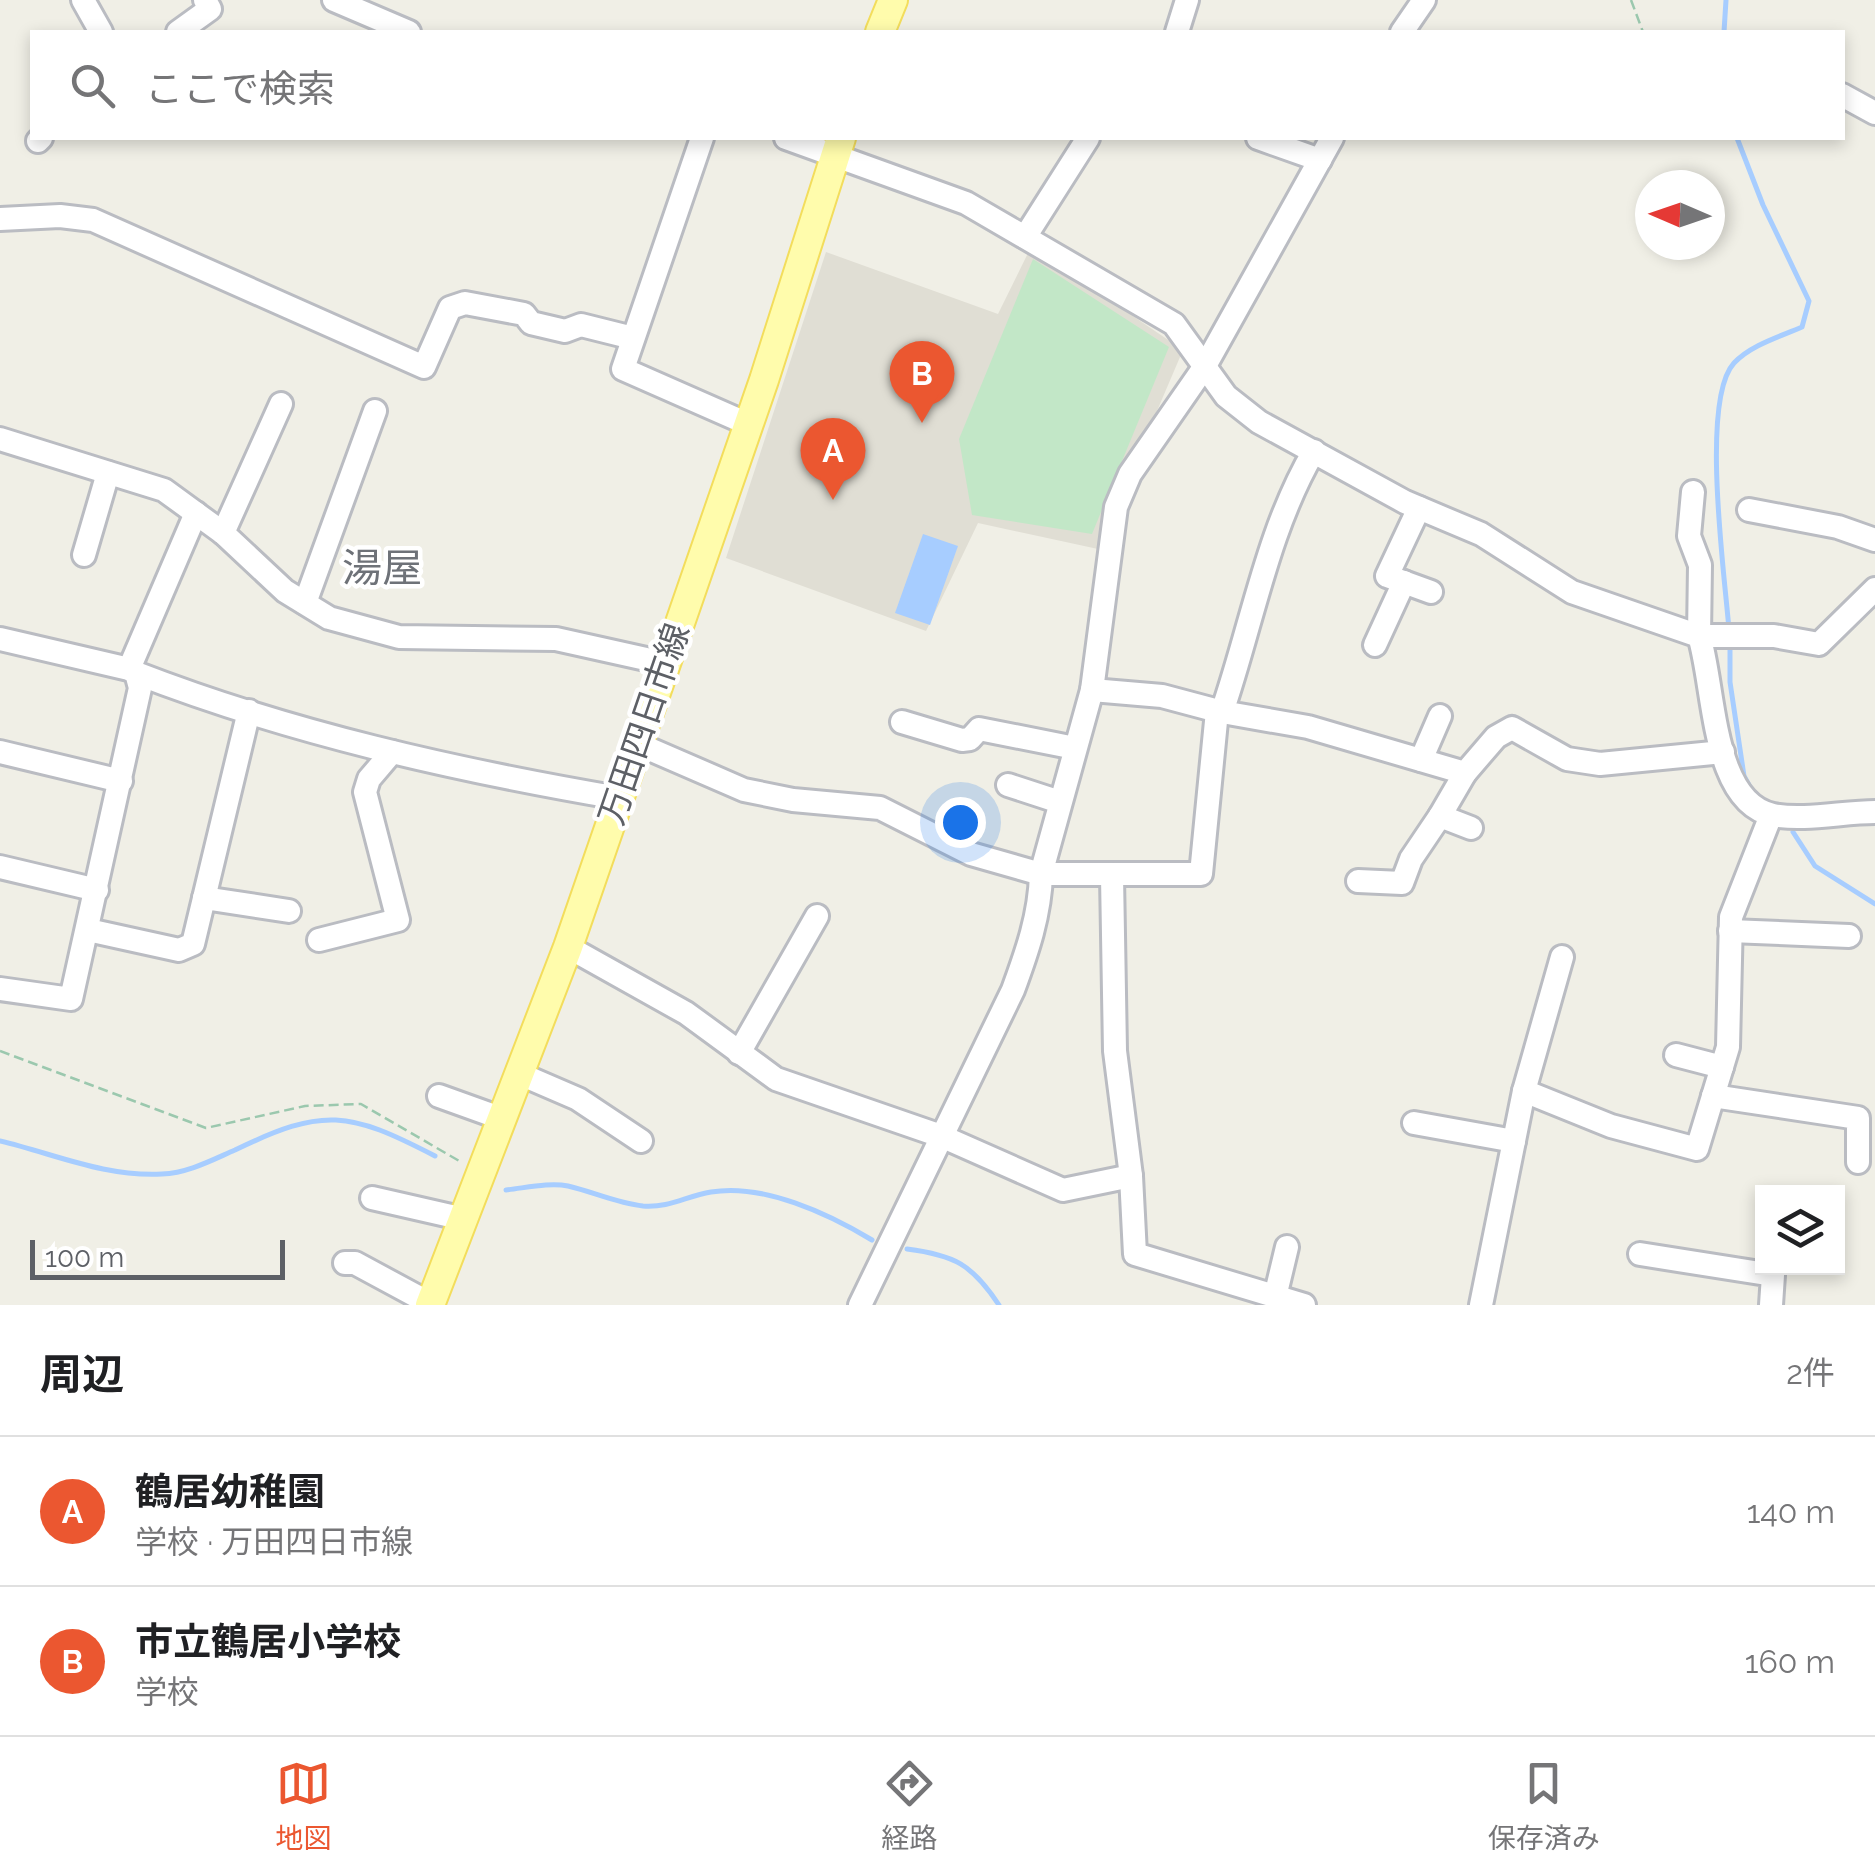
<!DOCTYPE html>
<html lang="ja">
<head>
<meta charset="utf-8">
<style>
	body { margin:0; font-family:Raleway,"Noto Sans JP",sans-serif; background:#f2f2f2; color:#202124 }
	.controls { position:absolute; right:30px; bottom:30px; display:grid; overflow:hidden; border-radius:0px; box-shadow:0 5px 15px #0003 }
	.controls button { width:90px; height:90px; display:grid; place-items:center; padding:0; border:0; border-bottom:2px solid #e0e0e0; background:#fff; color:#202124; font:50px sans-serif }
	.compass { position:absolute; left:1635px; top:170px; width:90px; height:90px; border-radius:50%; background:#fff; box-shadow:0 5px 15px #0003; rotate:272deg }
	.scale { position:absolute; left:30px; bottom:25px; width:255px; box-sizing:border-box; padding-left:10px; border:5px solid #5d6066; border-top:0; font-size:28px; line-height:35px; white-space:nowrap; color:#5d6066; -webkit-text-stroke:8px #fff; paint-order:stroke }
	.you { position:absolute; left:960px; top:822px; width:35px; height:35px; margin:-25px; border:8px solid #fff; border-radius:50%; background:#1a73e8; box-shadow:0 0 0 15px #1a73e833 }
	.badge { display:grid; place-items:center; width:65px; height:65px; border-radius:50%; background:#eb5730; color:#fff; font-size:32px; font-weight:700 }
	.pin { position:absolute; translate:-50% -82px; filter:drop-shadow(0 2px 5px #0008) }
	.pin::after { content:''; position:absolute; top:52px; width:35px; height:30px; background:inherit; clip-path:polygon(0 0,100% 0,50% 100%) }
	.list { margin:0; padding:0; list-style:none }
	h2 { display:flex; justify-content:space-between; align-items:center; height:130px; margin:0; padding:0 40px; font-size:42px }
	h2 small { font-size:32px; font-weight:400; color:#757577 }
	.list li { display:grid; grid-template-columns:65px 1fr auto; gap:30px; align-items:center; box-sizing:border-box; height:150px; padding:0 40px; border-top:2px solid #e0e0e0 }
	.list b { display:block; font-size:38px; white-space:nowrap }
	.list p { margin:0; font-size:32px; white-space:nowrap; color:#757577 }
	.list em { font-size:32px; font-style:normal; color:#757577 }
	.icon { flex:none; width:55px; height:55px; fill:none; stroke:currentColor; stroke-width:2; stroke-linecap:round; stroke-linejoin:round }
	.map { position:relative; flex:none; width:1875px; height:1305px; overflow:hidden }
	.search { position:absolute; background:#fff; box-shadow:0 5px 15px #0003; left:30px; right:30px; top:30px; height:110px; display:flex; align-items:center; gap:25px; box-sizing:border-box; padding:0 35px; border-radius:0px; color:#757577; font-size:38px }
	.sheet { height:430px; background:#fff }
	nav { display:flex; justify-content:space-around; align-items:center; box-sizing:border-box; height:140px; border-top:2px solid #e0e0e0; background:#fff; font-size:28px; color:#757577 }
	nav a { display:grid; justify-items:center; gap:5px }
	nav .on { color:#eb5730 }
	.map>svg:first-child { display:block }
</style>
</head>
<body>
<div class="map">
<svg width="1875" height="1305" viewBox="0 0 1875 1305">
	<rect width="100%" height="100%" fill="#f0efe6"/>
	<path fill="#e0ded4" d="M1031,247l152,103 -85,199 -120,-26 -52,108 -200,-73 100,-306 172,62z"/>
	<path fill="#c2e7c7" d="M1033,259l136,88 -77,187 -120,-19 -13,-76z"/>
	<path fill="#a7cdff" d="M923,534l35,12 -28,79 -35,-12z"/>
	<g fill="none" stroke-linecap="round" stroke-linejoin="round">
		<g stroke="#a7cdff" stroke-width="5">
			<path d="M1724,32l2,-32"/>
			<path d="M1729,630c-4,-53 -29,-230 5,-267 17,-18 45,-26 68,-36l7,-26 -46,-96 -26,-67"/>
			<path d="M1730,641v41l14,94 6,11"/>
			<path d="M1793,832l22,34 60,38"/>
			<path d="M0,1141c55,13 104,36 162,33 26,-1 50,-14 73,-24 89,-43 113,-39 200,6"/>
			<path d="M506,1190c19,-2 44,-8 62,-4 26,6 48,17 75,20 27,2 43,-10 68,-14 52,-9 118,22 161,48"/>
			<path d="M907,1249c47,6 65,15 92,56"/>
		</g>
		<g stroke="#babcc2" stroke-width="28">
			<g id="minor">
				<path d="M83,0l18,32"/>
				<path d="M334,0l75,32"/>
				<path d="M178,32l32,-23 -5,-9"/>
				<path d="M1177,32l10,-32"/>
				<path d="M1402,32l22,-32"/>
				<path d="M1842,95l33,18"/>
				<path d="M702,138l-79,231 125,55"/>
				<path d="M786,138l180,65 208,121 52,72 33,26 146,80 76,32 91,58 127,44c16,50 12,166 74,179 31,6 70,-3 102,-3"/>
				<path d="M1258,138l62,22"/>
				<path d="M38,141l3,-3"/>
				<path d="M0,219l60,-3 33,4 331,147 26,-59 15,-5 59,11 7,9 34,8 16,-6 52,13"/>
				<path d="M1025,237l63,-99"/>
				<path d="M0,439l164,51 59,43 62,58 44,27 70,19 157,2 108,24"/>
				<path d="M1314,451c-47,80 -62,174 -92,261l86,15 157,46 31,-36 16,-9 55,31 33,5 123,-12"/>
				<path d="M1693,492l-4,44 11,29 -1,71h75l45,8 56,-55"/>
				<path d="M1419,508l-32,68 44,16"/>
				<path d="M1749,510l89,17 37,13"/>
				<path d="M223,533l58,-129"/>
				<path d="M84,555l24,-82"/>
				<path d="M305,603l70,-192"/>
				<path d="M0,639l129,30 7,4 4,15 -69,311 -71,-10"/>
				<path d="M1375,645l29,-63"/>
				<path d="M129,669l67,-156"/>
				<path d="M136,673c155,60 319,97 483,125"/>
				<path d="M1092,690l70,6 60,16"/>
				<path d="M902,722l60,18 8,-1 9,-10 96,19"/>
				<path d="M638,744l106,46 49,10 87,8 91,46 70,20h160l16,-163"/>
				<path d="M0,752l121,29"/>
				<path d="M1421,760l19,-44"/>
				<path d="M1465,773l-25,43 31,12"/>
				<path d="M1008,785l52,17"/>
				<path d="M0,867l97,23"/>
				<path d="M1112,876l3,175 16,125 4,78 169,51"/>
				<path d="M1358,881l44,2 9,-24 29,-43"/>
				<path d="M204,898l85,13"/>
				<path d="M88,930l91,20 14,-6 56,-233"/>
				<path d="M1730,931l119,5"/>
				<path d="M319,940l79,-20 -33,-128 4,-13 23,-27"/>
				<path d="M568,947l118,66 90,66 165,57 122,54 68,-14"/>
				<path d="M1562,957l-38,134 87,35 86,23 31,-102 3,-130 40,-102"/>
				<path d="M739,1053l78,-137"/>
				<path d="M1676,1055l46,12"/>
				<path d="M520,1074l58,25 63,42"/>
				<path d="M439,1096l64,23"/>
				<path d="M1713,1096l145,22v44"/>
				<path d="M1414,1123l100,18"/>
				<path d="M372,1198l92,21"/>
				<path d="M1640,1254l133,21 -2,30"/>
				<path d="M345,1263h10l76,41"/>
				<path d="M1275,1297l12,-50"/>
				<path d="M860,1305l153,-315c14,-38 27,-75 28,-116l51,-184 24,-183 14,-33 75,-108 127,-228"/>
				<path d="M1481,1305l43,-214"/>
			</g>
		</g>
		<g stroke="#f3dd5c" stroke-width="32">
			<g id="major">
				<path d="M880,32l13,-32"/>
				<path d="M430,1305l138,-358 196,-567 77,-242"/>
			</g>
		</g>
		<g stroke="#9bc8ae" stroke-width="2.5" stroke-dasharray="10 5" stroke-linecap="butt">
			<path d="M1631,0l12,32"/>
			<path d="M0,1051l206,77 99,-22 56,-2 100,58"/>
		</g>
		<use href="#minor" stroke="#fff" stroke-width="22"/>
		<use href="#major" stroke="#fffcac" stroke-width="28"/>
	</g>
	<g text-anchor="middle" stroke-width="9" stroke-linejoin="round" paint-order="stroke">
		<g font-size="35" fill="#5d6066" stroke="#fff">
			<text transform="translate(644 724) rotate(-71)" y="12">万田四日市線</text>
		</g>
		<g font-size="40" fill="#6e7278" stroke="#fff">
			<text x="382" y="582">湯屋</text>
		</g>
	</g>
</svg>
<div class="controls">
<button><svg class="icon" aria-label="layers" viewBox="0 0 24 24"><path d="M12 4l9 5-9 5-9-5zM3 14l9 5 9-5"/></svg></button>
</div>
<svg class="compass" viewBox="-18 -18 36 36"><path d="M0-13l5 13h-10z" fill="#e53935"/><path d="M0 13l5-13h-10z" fill="#757577"/></svg>
<div class="scale">100 m</div>
<div class="you"></div>
<div class="pin badge" style="left:833px;top:500px">A</div>
<div class="pin badge" style="left:922px;top:423px">B</div>
<div class="search"><svg class="icon" aria-label="search" viewBox="0 0 24 24"><circle cx="10" cy="10" r="6"/><path d="M15 15l6 6"/></svg>ここで検索</div>
</div>
<section class="sheet">
<h2>周辺<small>2件</small></h2>
<ul class="list">
<li><span class="badge">A</span><div><b>鶴居幼稚園</b><p>学校 · 万田四日市線</p></div><em>140 m</em></li>
<li><span class="badge">B</span><div><b>市立鶴居小学校</b><p>学校</p></div><em>160 m</em></li>
</ul>
</section>
<nav>
<a class="on"><svg class="icon" aria-label="map" viewBox="0 0 24 24"><path d="M3 6l6-2 6 2 6-2v14l-6 2-6-2-6 2zM9 4v14M15 6v14"/></svg>地図</a>
<a><svg class="icon" aria-label="directions" viewBox="0 0 24 24"><path d="M12 3l9 9-9 9-9-9zM9 14v-3h6M13 9l2 2-2 2"/></svg>経路</a>
<a><svg class="icon" aria-label="saved" viewBox="0 0 24 24"><path d="M7 4h10v16l-5-4-5 4z"/></svg>保存済み</a>
</nav>
</body>
</html>
